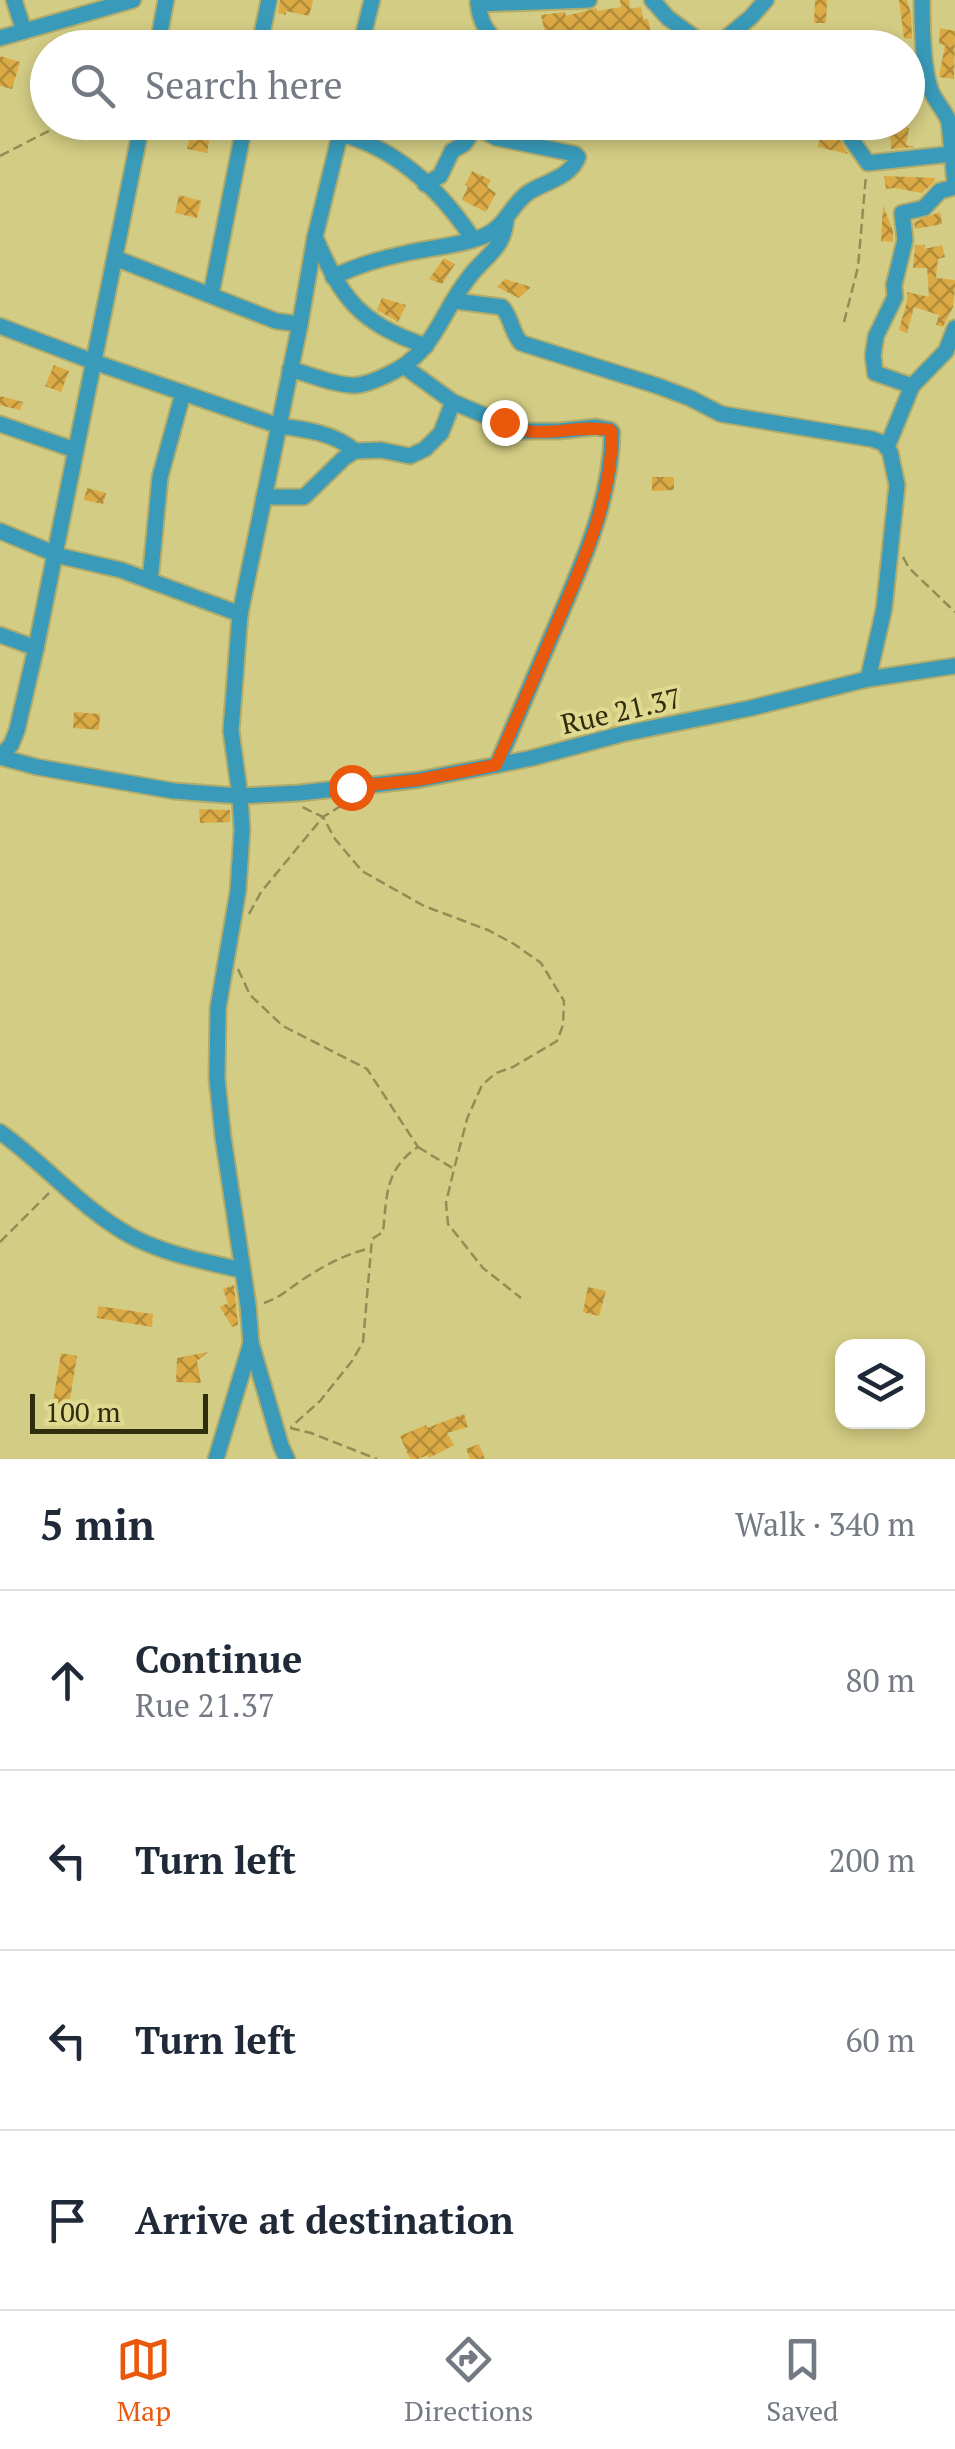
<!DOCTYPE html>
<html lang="en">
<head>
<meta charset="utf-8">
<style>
	body { margin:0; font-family:"PT Serif",serif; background:#f6f6f7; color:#1f2937 }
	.controls { position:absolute; right:30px; bottom:30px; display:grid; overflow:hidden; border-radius:20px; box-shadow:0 5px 15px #0003 }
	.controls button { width:90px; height:90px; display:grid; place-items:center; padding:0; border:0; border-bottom:2px solid #e0e1e3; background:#fff; color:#1f2937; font:50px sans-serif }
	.scale { position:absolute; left:30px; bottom:25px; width:178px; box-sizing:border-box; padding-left:10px; border:5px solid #302c0e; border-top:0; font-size:28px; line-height:35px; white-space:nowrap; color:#302c0e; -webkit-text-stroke:8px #e0d990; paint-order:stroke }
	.stop { position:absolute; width:30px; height:30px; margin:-22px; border:8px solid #ea580c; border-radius:50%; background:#fff }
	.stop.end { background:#ea580c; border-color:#fff; box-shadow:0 2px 10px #0008 }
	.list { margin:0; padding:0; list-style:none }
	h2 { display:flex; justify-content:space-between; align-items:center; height:130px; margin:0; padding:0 40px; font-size:42px }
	h2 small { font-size:32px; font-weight:400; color:#747a83 }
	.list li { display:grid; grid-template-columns:65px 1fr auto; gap:30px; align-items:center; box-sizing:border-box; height:180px; padding:0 40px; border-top:2px solid #e0e1e3 }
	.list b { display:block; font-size:38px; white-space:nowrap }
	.list p { margin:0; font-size:32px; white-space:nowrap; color:#747a83 }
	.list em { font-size:32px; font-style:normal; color:#747a83 }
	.icon { flex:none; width:55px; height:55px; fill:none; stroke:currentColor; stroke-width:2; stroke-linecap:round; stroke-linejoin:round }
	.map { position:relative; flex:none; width:955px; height:1459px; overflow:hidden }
	.search { position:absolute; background:#fff; box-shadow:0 5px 15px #0003; left:30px; right:30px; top:30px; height:110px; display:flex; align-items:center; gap:25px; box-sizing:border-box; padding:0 35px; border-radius:55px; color:#747a83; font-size:38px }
	.sheet { height:850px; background:#fff }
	nav { display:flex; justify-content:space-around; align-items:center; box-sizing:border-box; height:140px; border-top:2px solid #e0e1e3; background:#fff; font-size:28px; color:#747a83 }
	nav a { display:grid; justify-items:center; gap:5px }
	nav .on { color:#ea580c }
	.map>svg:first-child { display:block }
</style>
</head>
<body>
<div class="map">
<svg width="955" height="1459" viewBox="0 0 955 1459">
	<defs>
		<pattern id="building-cross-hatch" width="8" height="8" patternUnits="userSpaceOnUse" patternTransform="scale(2.5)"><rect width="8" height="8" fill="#dbaa45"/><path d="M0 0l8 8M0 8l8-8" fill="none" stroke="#b28b38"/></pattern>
	</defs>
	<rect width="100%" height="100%" fill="#d3cc84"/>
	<g fill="url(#building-cross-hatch)">
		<path d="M280,0h33l-4,16 -23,-5v4l-8,-2z"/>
		<path d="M620,0h9l1,9 11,-2 2,12h5l6,27 -47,2 -2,-10 -23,6 1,4h-56l2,-13 17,2 -5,-22 24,-3 1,4 31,-8v3l24,-4z"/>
		<path d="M815,0h12l-1,23h-12z"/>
		<path d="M899,0h8l4,14 1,25 -8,-1z"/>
		<path d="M940,28l15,3 -1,48 -15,-2 6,-32 -6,-1z"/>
		<path d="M0,56l20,6 -8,27 -12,-3z"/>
		<path d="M823,122l18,2 -1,16 8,14 -30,-7z"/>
		<path d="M890,125l19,3 -3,17 9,2 -24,2z"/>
		<path d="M191,132l19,4 -3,17 -20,-4z"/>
		<path d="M472,171l19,9 -4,7 9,6 -10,19 -24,-12 6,-14 -3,-1z"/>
		<path d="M884,176l51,2v3l-13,12 -27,-5 -9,1z"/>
		<path d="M179,195l22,6 -4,17 -22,-5z"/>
		<path d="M883,205l10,26v11l-12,-1z"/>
		<path d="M940,212l2,12 -27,5 -1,-7z"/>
		<path d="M915,245h10l-1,4 18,-4 3,12 -7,2 -2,19 19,2v7l-2,20 -10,20 -7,-2 3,-10 -25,-8 -7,26 -8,-3 8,-29v-21v12l22,5 -2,-29h-14z"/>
		<path d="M444,258l11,6 -13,20 -13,-5z"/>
		<path d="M505,279l26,8 -12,11 -22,-11z"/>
		<path d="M382,298l24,7 -8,17 -21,-12z"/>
		<path d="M54,365l15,6 -8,21 -16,-6z"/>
		<path d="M0,396l23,6 -3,8 -20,-5z"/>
		<path d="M652,477h22v13l-22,1z"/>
		<path d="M87,488l19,5 -3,11 -19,-4z"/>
		<path d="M74,712l26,2 -1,16 -26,-2z"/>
		<path d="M199,809l31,1v12l-30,1z"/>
		<path d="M234,1285l4,40 -6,2 -12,-20 8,-4 -5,-14z"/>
		<path d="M588,1287l18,4 -7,25 -16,-4z"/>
		<path d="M98,1306l55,8 -1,13 -55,-9z"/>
		<path d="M208,1352l-11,9 4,22 -25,-1 1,-24z"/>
		<path d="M61,1353l16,3 -9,55 -16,-3z"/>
		<path d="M464,1414l4,13 -21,6 7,12 -25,13 -1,-3 -10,4h-8l-10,-23 26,-11 1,3z"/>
		<path d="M479,1444l6,15h-15l-4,-10z"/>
	</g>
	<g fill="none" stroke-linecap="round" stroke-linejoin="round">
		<g stroke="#b2ac6c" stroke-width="19">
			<g id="minor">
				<path d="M14,0l10,31"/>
				<path d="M478,0c1,23 9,33 26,48"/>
				<path d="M652,0l16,18 41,30"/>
				<path d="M922,0c0,22 1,68 8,88 4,13 15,22 19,34l6,62"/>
				<path d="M478,4l111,-4"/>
				<path d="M0,38l133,-38"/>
				<path d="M157,48l9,-48"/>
				<path d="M259,48l10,-48"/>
				<path d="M360,48l12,-48"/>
				<path d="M714,48l37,-31 15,-17"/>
				<path d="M852,122l-1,17 17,24 83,-9"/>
				<path d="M341,134c56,15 100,57 132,105"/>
				<path d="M315,237c27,62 44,86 111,109"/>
				<path d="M115,258l161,63 24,3"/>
				<path d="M333,277c23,-11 49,-19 74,-24 26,-6 53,-7 77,-17 22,-9 27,-32 45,-44 16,-10 42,-15 49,-35l-3,-3 -78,-16 -21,-11 -12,17 -12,7 -12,25 -15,8"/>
				<path d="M211,295l34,-173"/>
				<path d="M455,301l47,6c10,11 9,25 19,36l137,43 32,12 31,16 151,25 11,4 7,9 7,33 -13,124 -16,70"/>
				<path d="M0,326l94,36 185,64c25,3 56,7 76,25"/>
				<path d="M405,367l48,35 68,29h38l37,-4 14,3 2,2c-1,68 -29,130 -55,191 -20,48 -40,95 -60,142"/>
				<path d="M290,369c19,5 49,18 68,16 10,-1 20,-6 29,-10 50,-23 52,-61 83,-99 16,-21 34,-27 36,-57"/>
				<path d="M912,386l-37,-13 -2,-18 3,-19 19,-39 -1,-12 11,-45 -3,-27 22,-5 16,-17 15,-4"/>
				<path d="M0,424l75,26"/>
				<path d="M887,447l25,-61 34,-35 9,-23"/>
				<path d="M264,497h40l40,-39 11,-7 26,-1 29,6 15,-7 16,-16 12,-31"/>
				<path d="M0,531l60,25 61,14 119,44"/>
				<path d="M150,581l10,-104 23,-84"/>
				<path d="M0,635l36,13"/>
				<path d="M0,756l11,-11 6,-15 19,-82 106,-526"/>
				<path d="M0,757l37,10 137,24 66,5 59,-3 118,-13 80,-15 35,-7 90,-24 129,-26 117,-29 87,-13"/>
				<path d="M0,1132c45,32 81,76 129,103 35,19 74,26 112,35"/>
				<path d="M216,1459l35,-116"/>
				<path d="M287,1459l-6,-13 -30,-103 -3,-38 -25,-168 -6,-58 1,-71 20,-117 4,-61 -2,-34 -9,-65 9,-117 60,-290 15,-87 28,-115"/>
			</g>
		</g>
		<g stroke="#928d55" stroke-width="2.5" stroke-dasharray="10 5" stroke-linecap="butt">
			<path d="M0,156l66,-34"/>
			<path d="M844,322l14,-55 8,-92"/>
			<path d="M903,557l6,11 46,44"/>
			<path d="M356,801l-17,6 -16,10 12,22 27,32 62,35 64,24 26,14 27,19 23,38 -1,24 -6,16 -44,26 -17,6 -14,12 -15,34 -13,50"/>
			<path d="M249,914l12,-22 62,-75 -23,-11"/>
			<path d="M238,969l12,26 33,31 84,43 51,78c-33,22 -31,48 -35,85l-11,7 -9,103 -11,19 -32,40 -29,26"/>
			<path d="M418,1147l36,22 -8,34 2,21 35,44 38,30"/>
			<path d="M0,1242l49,-49"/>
			<path d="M264,1303c16,-5 27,-16 41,-25 22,-14 41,-24 66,-30"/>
			<path d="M290,1428l21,5 66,26"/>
		</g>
		<use href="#minor" stroke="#399bb9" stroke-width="15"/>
	</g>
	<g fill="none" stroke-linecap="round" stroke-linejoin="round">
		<path stroke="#ea580c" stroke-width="12" d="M351,787l67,-7 78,-15c21,-47 41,-94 61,-142 26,-60 55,-124 55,-191l-2,-2c-35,-7 -75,13 -106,-8"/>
	</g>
	<g text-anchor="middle" stroke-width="8" stroke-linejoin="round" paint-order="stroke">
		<g font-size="28" fill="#302c0e" stroke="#e0d990">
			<text transform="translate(621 711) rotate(-13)" y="10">Rue 21.37</text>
		</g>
	</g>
</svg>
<div class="controls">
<button><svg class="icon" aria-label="layers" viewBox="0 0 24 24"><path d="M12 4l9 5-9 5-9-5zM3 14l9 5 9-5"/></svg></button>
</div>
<div class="scale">100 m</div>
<div class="stop" style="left:351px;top:787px"></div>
<div class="stop end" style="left:504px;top:422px"></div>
<div class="search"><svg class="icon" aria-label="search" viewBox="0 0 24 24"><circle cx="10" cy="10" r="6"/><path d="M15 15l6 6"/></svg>Search here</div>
</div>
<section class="sheet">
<h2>5 min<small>Walk · 340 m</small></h2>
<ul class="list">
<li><svg class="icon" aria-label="ahead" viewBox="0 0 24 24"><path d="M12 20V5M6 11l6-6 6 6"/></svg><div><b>Continue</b><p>Rue 21.37</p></div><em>80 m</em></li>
<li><svg class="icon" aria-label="left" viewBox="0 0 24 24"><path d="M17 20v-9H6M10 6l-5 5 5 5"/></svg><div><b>Turn left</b></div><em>200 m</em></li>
<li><svg class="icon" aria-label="left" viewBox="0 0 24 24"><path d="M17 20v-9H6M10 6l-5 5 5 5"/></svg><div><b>Turn left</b></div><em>60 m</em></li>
<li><svg class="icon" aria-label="arrive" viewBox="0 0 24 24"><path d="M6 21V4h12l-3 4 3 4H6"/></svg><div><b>Arrive at destination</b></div></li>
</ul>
</section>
<nav>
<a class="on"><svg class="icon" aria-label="map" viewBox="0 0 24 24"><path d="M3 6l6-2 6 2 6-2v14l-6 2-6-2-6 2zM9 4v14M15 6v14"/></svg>Map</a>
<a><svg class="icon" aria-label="directions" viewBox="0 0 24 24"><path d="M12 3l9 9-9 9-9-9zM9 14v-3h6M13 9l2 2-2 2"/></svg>Directions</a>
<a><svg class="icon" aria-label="saved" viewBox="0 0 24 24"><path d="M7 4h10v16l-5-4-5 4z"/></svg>Saved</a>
</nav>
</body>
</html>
